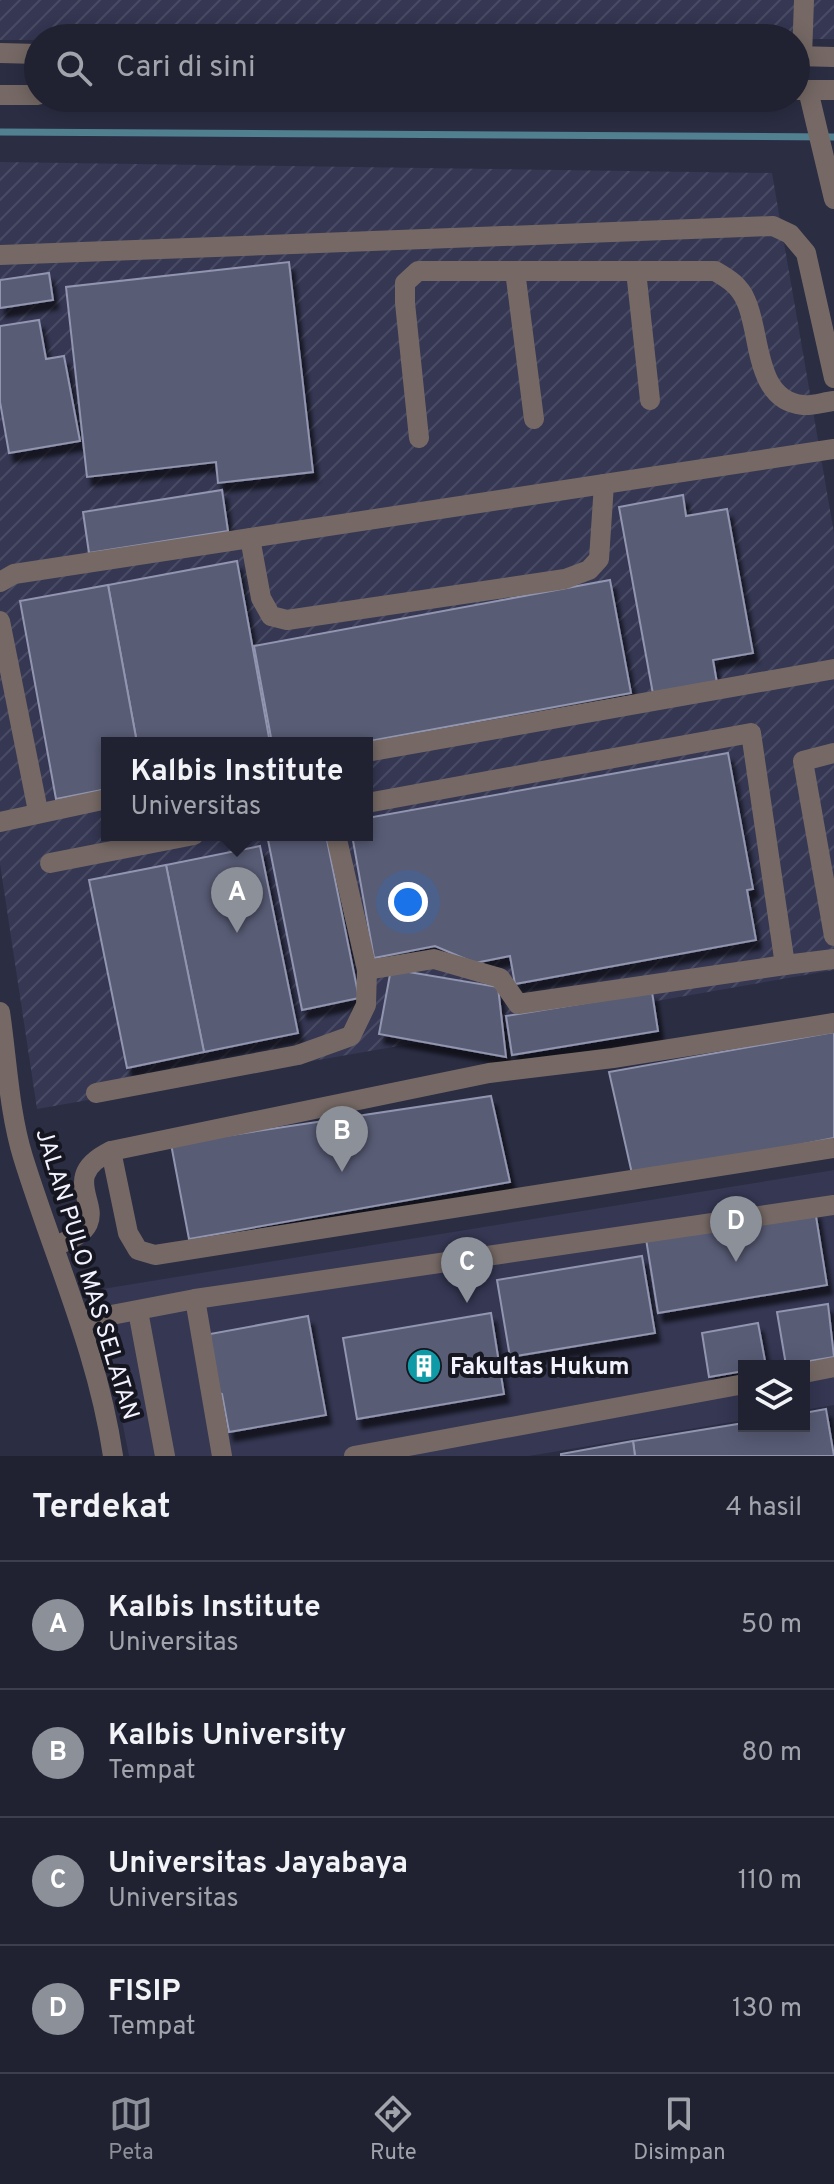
<!DOCTYPE html>
<html lang="id">
<head>
<meta charset="utf-8">
<style>
	body { margin:0; font-family:Overpass,sans-serif; background:#282a3a; color:#f1f3f6 }
	.controls { position:absolute; right:24px; bottom:24px; display:grid; overflow:hidden; border-radius:0px; box-shadow:0 4px 20px #0003 }
	.controls button { width:72px; height:72px; display:grid; place-items:center; padding:0; border:0; border-bottom:2px solid #3d3f4d; background:#202232; color:#f1f3f6; font:40px sans-serif }
	.you { position:absolute; left:408px; top:902px; width:28px; height:28px; margin:-20px; border:6px solid #fff; border-radius:50%; background:#1a73e8; box-shadow:0 0 0 12px #1a73e833 }
	.badge { display:grid; place-items:center; width:52px; height:52px; border-radius:50%; background:#8c9099; color:#fff; font-size:26px; font-weight:700 }
	.pin { position:absolute; translate:-50% -66px; filter:drop-shadow(0 2px 4px #0008) }
	.pin::after { content:''; position:absolute; top:42px; width:28px; height:24px; background:inherit; clip-path:polygon(0 0,100% 0,50% 100%) }
	.popup { position:absolute; left:101px; top:737px; width:272px; height:104px; box-sizing:border-box; display:grid; place-content:center; border-radius:0px; background:#202232; filter:drop-shadow(0 2px 6px #0005); font-size:26px; white-space:nowrap; color:#a2a4ac }
	.popup b { font-size:30px; color:#f1f3f6 }
	.popup::after { content:''; position:absolute; left:50%; top:100%; margin-left:-16px; border:16px solid transparent; border-top-color:#202232 }
	.list { margin:0; padding:0; list-style:none }
	h2 { display:flex; justify-content:space-between; align-items:center; height:104px; margin:0; padding:0 32px; font-size:34px }
	h2 small { font-size:26px; font-weight:400; color:#a2a4ac }
	.list li { display:grid; grid-template-columns:52px 1fr auto; gap:24px; align-items:center; box-sizing:border-box; height:128px; padding:0 32px; border-top:2px solid #3d3f4d }
	.list b { display:block; font-size:30px; white-space:nowrap }
	.list p { margin:0; font-size:26px; white-space:nowrap; color:#a2a4ac }
	.list em { font-size:26px; font-style:normal; color:#a2a4ac }
	.icon { flex:none; width:44px; height:44px; fill:none; stroke:currentColor; stroke-width:2; stroke-linecap:round; stroke-linejoin:round }
	.map { position:relative; flex:none; width:834px; height:1456px; overflow:hidden }
	.search { position:absolute; background:#202232; box-shadow:0 4px 20px #0003; left:24px; right:24px; top:24px; height:88px; display:flex; align-items:center; gap:20px; box-sizing:border-box; padding:0 28px; border-radius:44px; color:#a2a4ac; font-size:30px }
	.sheet { height:616px; background:#202232 }
	nav { display:flex; justify-content:space-around; align-items:center; box-sizing:border-box; height:112px; border-top:2px solid #3d3f4d; background:#202232; font-size:22px; color:#a2a4ac }
	nav a { display:grid; justify-items:center; gap:4px }
	nav .on { color:#8c9099 }
	.map>svg:first-child { display:block }
</style>
</head>
<body>
<div class="map">
<svg width="834" height="1456" viewBox="0 0 834 1456">
	<defs>
		<pattern id="industrial-furrows" width="10" height="10" patternUnits="userSpaceOnUse" patternTransform="scale(2)"><rect width="10" height="10" fill="#353753"/><path d="M-1 1l2-2M0 10L10 0M9 11l2-2" fill="none" stroke="#494b64"/></pattern>
		<filter id="shadow"><feDropShadow dx="5" dy="9" stdDeviation="2" flood-color="#0009"/></filter>
	</defs>
	<rect width="100%" height="100%" fill="#2b2d43"/>
	<path fill="#353753" d="M834,1170v235l-30,5v-44h-60v54l-215,36h-400l-33,-166z"/>
	<g fill="url(#industrial-furrows)" fill-rule="evenodd">
		<path d="M0,0h834v39l-834,1z"/>
		<path d="M0,162l772,11 62,360v437l-797,139 -37,-245zM107,743h260v92h-260z"/>
	</g>
	<g fill="none" stroke-linecap="round" stroke-linejoin="round">
		<path stroke="#518190" stroke-width="7" d="M0,132l834,5"/>
	</g>
	<g fill="#595b74" stroke="#9295b0" stroke-width="2" filter="url(#shadow)">
		<path d="M289,262l24,210 -95,11 -2,-21 -129,15 -21,-190z"/>
		<path d="M49,273l4,27 -53,8v-28z"/>
		<path d="M39,320l7,39 18,-3 16,85 -71,12 -9,-51v-76z"/>
		<path d="M222,490l6,41 -139,22 -6,-41z"/>
		<path d="M683,495l3,21 41,-7 26,144 -40,7 4,23 -64,11 -34,-187z"/>
		<path d="M237,561l33,182h-133l-29,-158z"/>
		<path d="M610,580l21,113 -272,50h-87l-18,-97z"/>
		<path d="M108,585l29,158h-30v46l-51,10 -36,-198z"/>
		<path d="M728,753l25,136 -6,1 9,50 -241,44 -5,-28 -35,7 -40,-17 -61,12 -22,-123h15v-17z"/>
		<path d="M267,835h59l33,163 -57,12z"/>
		<path d="M260,846l38,187 -94,19 -38,-187z"/>
		<path d="M166,865l38,187 -77,16 -38,-188z"/>
		<path d="M391,969l107,18 8,70 -127,-23z"/>
		<path d="M652,992l6,39 -146,24 -6,-39z"/>
		<path d="M834,1032v106l-201,40 -24,-106z"/>
		<path d="M491,1096l19,86 -321,57 -18,-95z"/>
		<path d="M815,1210l12,75 -169,28 -12,-74z"/>
		<path d="M642,1256l13,77 -145,24 -13,-77z"/>
		<path d="M828,1304l6,53 -48,8 -9,-53z"/>
		<path d="M491,1313l13,81 -147,25 -14,-81z"/>
		<path d="M308,1316l18,99 -97,17 -7,-38 -8,-3 -4,-57z"/>
		<path d="M758,1323l8,43h-22v5l-35,6 -7,-44z"/>
		<path d="M826,1409l8,47h-199l-2,-15 111,-18v3h60v-13z"/>
		<path d="M633,1441l2,15h-74v-2z"/>
	</g>
	<g fill="none" stroke-linecap="round" stroke-linejoin="round">
		<g stroke="#766965" stroke-width="20">
			<path d="M0,53l38,1"/>
			<path d="M796,56l38,1"/>
			<path d="M802,57l2,-57"/>
			<path d="M798,90h36"/>
			<path d="M808,90l26,109"/>
			<path d="M0,95h38"/>
			<path d="M0,255l773,-29 17,8 16,19 28,125"/>
			<path d="M515,271l19,148"/>
			<path d="M636,271l14,129"/>
			<path d="M419,438l-14,-135v-20l13,-12h297c14,8 25,15 31,30 15,32 8,100 57,104 9,1 21,-3 31,-4"/>
			<path d="M250,538l11,60 10,18 16,4 278,-41 24,-9 10,-11 5,-75"/>
			<path d="M0,582l14,-8 820,-125"/>
			<path d="M0,621l38,190"/>
			<path d="M367,752l467,-83"/>
			<path d="M834,753l-31,8 31,175"/>
			<path d="M367,803l384,-70 34,232 49,-6"/>
			<path d="M0,822l107,-23"/>
			<path d="M336,835l31,135 67,-11 66,19 18,26 267,-39"/>
			<path d="M50,863l144,-28"/>
			<path d="M0,1012c7,47 9,100 23,145 31,100 75,195 90,299"/>
			<path d="M96,1093l202,-38 53,-19 15,-31 1,-35"/>
			<path d="M111,1151l17,82 10,17 17,5 679,-107"/>
			<path d="M54,1246c81,-27 -11,-62 57,-95l378,-78 124,-15 221,-35"/>
			<path d="M195,1299l27,157"/>
			<path d="M138,1311l27,145"/>
			<path d="M80,1321l115,-22 639,-94"/>
			<path d="M804,1373l30,-6"/>
			<path d="M354,1456l390,-72"/>
		</g>
	</g>
	<defs>
		<g id="building-disc" transform="scale(1.8)"><circle r="9.5" fill="#0f9aa8" stroke="#151620"/><path d="M-4-6H4V6H1V3H-1V6H-4ZM-2.5-4.3h1.7v1.8h-1.7ZM.8-4.3h1.7v1.8H.8ZM-2.5-1h1.7V.8h-1.7ZM.8-1h1.7V.8H.8Z" fill="#fff"/></g>
	</defs>
	<g fill-rule="evenodd">
		<use href="#building-disc" x="424" y="1366"/>
	</g>
	<g text-anchor="middle" stroke-width="8" stroke-linejoin="round" paint-order="stroke">
		<g font-size="24" fill="#f2f3ff" stroke="#151620">
			<text transform="translate(88 1274) rotate(73)" y="8">JALAN PULO MAS SELATAN</text>
		</g>
		<g font-size="24" font-weight="bold" fill="#f2f3ff" stroke="#151620" text-anchor="start">
			<text x="450" y="1374">Fakultas Hukum</text>
		</g>
	</g>
</svg>
<div class="controls">
<button><svg class="icon" aria-label="layers" viewBox="0 0 24 24"><path d="M12 4l9 5-9 5-9-5zM3 14l9 5 9-5"/></svg></button>
</div>
<div class="you"></div>
<div class="pin badge" style="left:237px;top:933px">A</div>
<div class="popup"><b>Kalbis Institute</b>Universitas</div>
<div class="pin badge" style="left:342px;top:1172px">B</div>
<div class="pin badge" style="left:467px;top:1303px">C</div>
<div class="pin badge" style="left:736px;top:1262px">D</div>
<div class="search"><svg class="icon" aria-label="search" viewBox="0 0 24 24"><circle cx="10" cy="10" r="6"/><path d="M15 15l6 6"/></svg>Cari di sini</div>
</div>
<section class="sheet">
<h2>Terdekat<small>4 hasil</small></h2>
<ul class="list">
<li><span class="badge">A</span><div><b>Kalbis Institute</b><p>Universitas</p></div><em>50 m</em></li>
<li><span class="badge">B</span><div><b>Kalbis University</b><p>Tempat</p></div><em>80 m</em></li>
<li><span class="badge">C</span><div><b>Universitas Jayabaya</b><p>Universitas</p></div><em>110 m</em></li>
<li><span class="badge">D</span><div><b>FISIP</b><p>Tempat</p></div><em>130 m</em></li>
</ul>
</section>
<nav>
<a class="on"><svg class="icon" aria-label="map" viewBox="0 0 24 24"><path d="M3 6l6-2 6 2 6-2v14l-6 2-6-2-6 2zM9 4v14M15 6v14"/></svg>Peta</a>
<a><svg class="icon" aria-label="directions" viewBox="0 0 24 24"><path d="M12 3l9 9-9 9-9-9zM9 14v-3h6M13 9l2 2-2 2"/></svg>Rute</a>
<a><svg class="icon" aria-label="saved" viewBox="0 0 24 24"><path d="M7 4h10v16l-5-4-5 4z"/></svg>Disimpan</a>
</nav>
</body>
</html>
